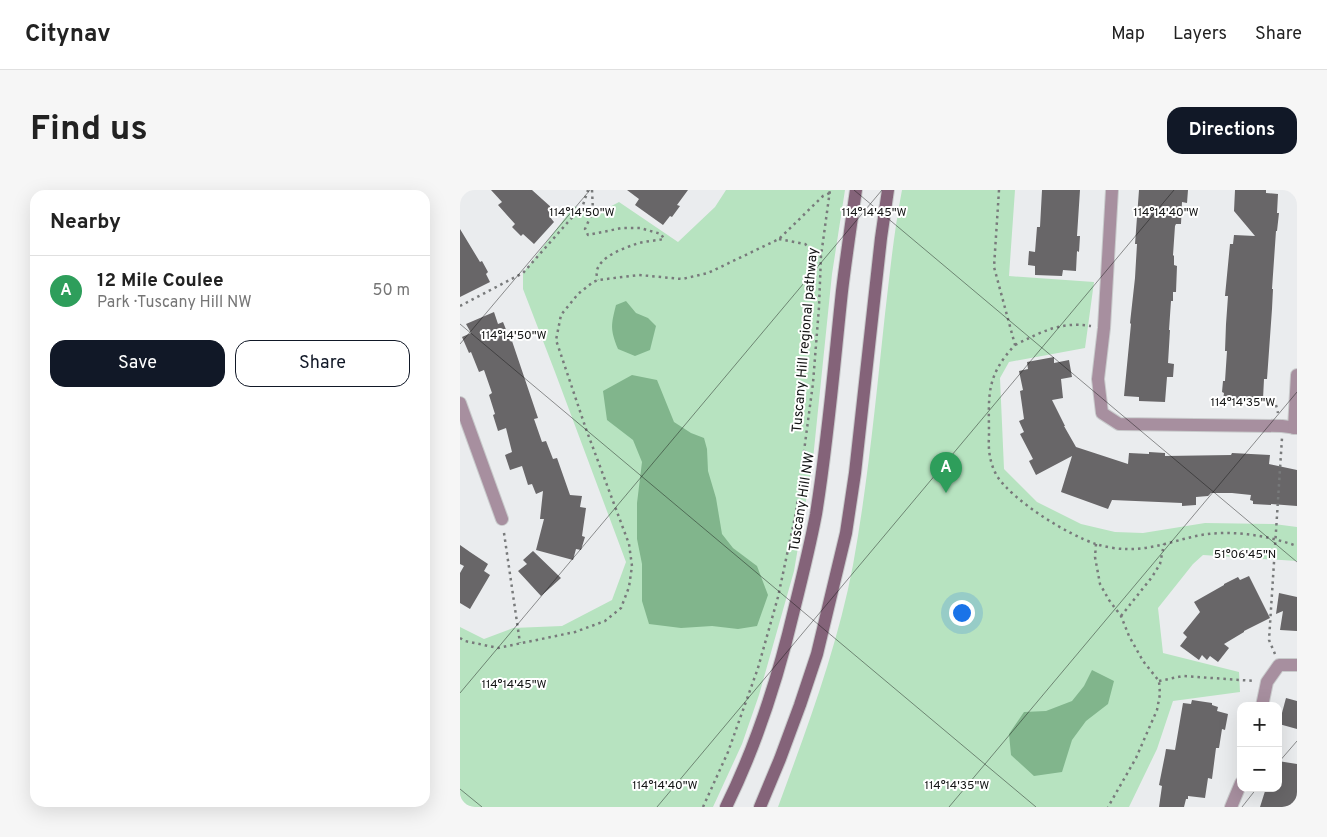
<!DOCTYPE html>
<html lang="en">
<head>
<meta charset="utf-8">
<style>
	body { margin:0; font-family:Overpass,sans-serif; background:#f6f6f6; color:#222 }
	.controls { position:absolute; right:15px; bottom:15px; display:grid; overflow:hidden; border-radius:10px; box-shadow:0 5px 20px #0002 }
	.controls button { width:45px; height:45px; display:grid; place-items:center; padding:0; border:0; border-bottom:1px solid #e0e0e0; background:#fff; color:#222; font:25px sans-serif }
	.you { position:absolute; left:501px; top:422px; width:18px; height:18px; margin:-12px; border:4px solid #fff; border-radius:50%; background:#1a73e8; box-shadow:0 0 0 8px #1a73e833 }
	.badge { display:grid; place-items:center; width:32px; height:32px; border-radius:50%; background:#111827; color:#fff; font-size:16px; font-weight:700 }
	.pin { position:absolute; translate:-50% -41px; filter:drop-shadow(0 1px 2px #0008) }
	.pin::after { content:''; position:absolute; top:26px; width:18px; height:15px; background:inherit; clip-path:polygon(0 0,100% 0,50% 100%) }
	.list { margin:0; padding:0; list-style:none }
	h2 { display:flex; justify-content:space-between; align-items:center; height:65px; margin:0; padding:0 20px; font-size:21px }
	h2 small { font-size:16px; font-weight:400; color:#767676 }
	.list li { display:grid; grid-template-columns:32px 1fr auto; gap:15px; align-items:center; box-sizing:border-box; height:70px; padding:0 20px; border-top:1px solid #e0e0e0 }
	.list b { display:block; font-size:19px; white-space:nowrap }
	.list p { margin:0; font-size:16px; white-space:nowrap; color:#767676 }
	.list em { font-size:16px; font-style:normal; color:#767676 }
	.actions { display:flex; gap:10px; padding:15px 20px }
	.actions a { flex:1; padding:11px 0; border:1px solid #111827; border-radius:15px; text-align:center; font-size:18px; color:#111827 }
	.actions .main { background:#111827; color:#fff }
	.map { position:relative; flex:none; width:837px; height:617px; overflow:hidden; border-radius:15px }
	header { display:flex; align-items:center; gap:30px; box-sizing:border-box; height:70px; padding:0 25px; background:#fff; border-bottom:1px solid #e0e0e0 }
	header strong { font-size:24px }
	nav { display:flex; gap:28px; margin-inline-start:auto; font-size:18px }
	.intro { display:flex; align-items:center; justify-content:space-between; box-sizing:border-box; height:120px; padding:0 30px }
	h1 { margin:0; font-size:35px }
	.button { padding:12px 22px; border-radius:15px; background:#111827; color:#fff; font-size:18px; font-weight:700 }
	main { display:flex; gap:30px; padding:0 30px }
	aside { flex:1; background:#fff; border-radius:15px; box-shadow:0 5px 20px #0002 }
	.map>svg:first-child { display:block }
</style>
</head>
<body>
<header>
<strong>Citynav</strong>
<nav><a>Map</a><a>Layers</a><a>Share</a></nav>
</header>
<div class="intro"><h1>Find us</h1><a class="button">Directions</a></div>
<main>
<aside>
<h2>Nearby<small></small></h2>
<ul class="list">
<li><span class="badge" style="background:#2e9e5b">A</span><div><b>12 Mile Coulee</b><p>Park · Tuscany Hill NW</p></div><em>50 m</em></li>
</ul>
<div class="actions"><a class="main">Save</a><a>Share</a></div>
</aside>
<div class="map">
<svg width="837" height="617" viewBox="0 0 837 617">
	<rect width="100%" height="100%" fill="#eaecee"/>
	<g fill="#b7e3c0">
		<path d="M266,0h119l-13,84 -19,185 -19,112 -35,124 -17,49 -29,63h-253v-180l24,12 29,-11 49,-2 50,-26 14,-38 -71,-190 -32,-83v-16l51,-67 11,6 17,-1 17,-9 59,40 37,-35z"/>
		<path d="M442,0h113l-6,86 85,6 -9,66 -76,14 -9,16 4,91 33,33 44,22 34,8 28,1 62,-10 69,1 23,3v34l-94,-6 -10,9 -35,44 5,45 76,19 1,20 -67,9 -16,48 -28,58h-351c29,-79 59,-158 75,-242 15,-83 23,-167 32,-251 5,-42 9,-83 17,-124z"/>
	</g>
	<g fill="#81b58c">
		<path d="M166,111l10,12 12,5 8,8 -6,24 -15,6 -17,-7c-8,-20 -7,-24 -2,-44z"/>
		<path d="M172,185l25,5 17,42 17,11 13,5 3,11 1,22 8,27 6,36 11,14 24,18 11,29 -11,31 -19,3 -26,-3 -31,2 -32,-4 -7,-23v-37l-5,-25v-36l5,-41 -9,-22 -26,-20 -4,-29z"/>
		<path d="M632,480l22,11 -6,23 -22,17 -14,19 -10,32 -28,4 -23,-21 -2,-21 15,-22 22,-1 26,-10 12,-15z"/>
	</g>
	<g fill="#686668">
		<path d="M31,0h41l20,18 -3,4 3,3 -2,2 4,5 -20,22 -11,-10 -2,2 -9,-9 3,-3 -17,-19 4,-3z"/>
		<path d="M167,0h61l-11,15 3,1 -8,11 -2,-1 -7,9 -28,-20 4,-6z"/>
		<path d="M582,0h38l-3,46h3l-1,16 -2,-1 -1,20 -13,-1 -1,6 -27,-1v-9l-7,-1 1,-14 6,1 2,-25h3z"/>
		<path d="M679,0h49l-1,13 -5,-1 -1,22h-5l-1,2 -2,29 1,1v9l3,1 -1,26h-3v9h-2l-2,29h1l-2,33 6,1 -1,13h-6l-2,25 -26,-1v-4l-15,-1 7,-72 -1,-1 5,-45 2,-34h-2z"/>
		<path d="M775,0h31v3l12,1 -1,19h2l-2,18h-1l-4,58h1l-1,20 -5,70h-3l-1,20h-12v4l-28,-2 1,-8 -2,-1 1,-11h2l2,-30h-2l1,-27 2,-28h-3l5,-52h3l1,-9 21,1 -21,-25z"/>
		<path d="M0,39l20,33 2,-1 6,11 -2,2 4,8 -30,15z"/>
		<path d="M34,122l4,12 5,-2 8,20 1,-1 26,77 -4,1 8,23 4,-1 7,18 4,-1 13,37 12,1 -2,11 6,1 -4,28 3,1 -4,13 -5,-1 -3,11 -37,-10 8,-31h-4l3,-28 -7,3 -4,-10 -4,1 -6,-19 -12,4 -5,-15 7,-3 -6,-24 -8,3 -5,-16 2,-1 -6,-19 3,-2 -8,-23 -5,2 -8,-20 -2,1 -7,-16 9,-4 -5,-9z"/>
		<path d="M594,167v6l15,-3 3,17 -11,2 2,19 -11,2 13,26h-1l12,21 52,17 1,-11 20,1v-2l16,1v3l66,-1 1,-2 38,2 -1,9 28,6v36l-26,-2v1l-18,-1v-3l-3,-1 1,-5 -19,-2h-21l-3,3 -12,1v8l-14,1v-3l-70,-3 -4,9 -47,-17 11,-36 -36,19 -7,-14 4,-2 -13,-25 4,-2 -5,-11 5,-2 -4,-28 3,-1 -4,-19 9,-2 -1,-7z"/>
		<path d="M0,355l10,7 18,12 -4,7 6,4 -20,34 -10,-6v-30l4,-7 -4,-2z"/>
		<path d="M73,361l28,27 -20,18 -23,-25 9,-7 -4,-4z"/>
		<path d="M789,386l21,42 -26,13v1l-20,12 5,4 -11,14 -8,-6 -3,4 -5,-5 -3,5 -19,-14 7,-9 -4,-4 17,-21 -6,-10 30,-17v-1l14,-7 2,3z"/>
		<path d="M819,403l18,4v34l-17,-1 3,-19 -7,3z"/>
		<path d="M826,508l11,3v28l-18,-5z"/>
		<path d="M732,510l20,3v2l6,2 -1,4 11,3 -3,16 -3,-1 -3,19h-3l-4,31 -4,-1 -3,20 -17,-2v3h-2l-2,8h-25l3,-21 -3,-1 6,-30 1,-6 9,1 8,-47 8,1z"/>
		<path d="M818,571l19,3v43h-37l6,-19h12z"/>
	</g>
	<g fill="none" stroke-linecap="round" stroke-linejoin="round">
		<g stroke="#c8cacb" stroke-width="14">
			<g id="street">
				<path d="M652,0l-8,138 -6,51 4,34 17,11 163,2 15,2"/>
				<path d="M0,213l42,116"/>
				<path d="M834,238l3,-53"/>
				<path d="M802,516l5,-24 12,-17h18"/>
				<path d="M771,617l10,-24"/>
			</g>
		</g>
		<g stroke="#c8cacb" stroke-width="14">
			<g id="secondary">
				<path d="M266,617c31,-63 52,-129 68,-197 8,-32 16,-64 22,-96 12,-74 18,-148 26,-223 4,-33 9,-67 14,-101"/>
				<path d="M300,617l20,-48 20,-54 17,-51 29,-121 9,-60 26,-235 7,-48"/>
			</g>
		</g>
		<g stroke="#787a7b" stroke-width="2.5" stroke-dasharray="2.5 4" stroke-linecap="butt">
			<path d="M132,0l1,21 -8,18 3,6 34,-7h18l21,6 3,5c-10,2 -21,2 -31,6 -14,5 -43,16 -35,35"/>
			<path d="M539,0l-5,77 21,78c-30,32 -26,51 -26,91 -1,14 1,28 8,40 16,25 71,59 99,68 9,3 21,5 30,5 25,1 47,-8 70,-13 33,-7 70,-1 101,10"/>
			<path d="M319,49l26,5 16,12"/>
			<path d="M0,116l63,-33 60,-68 5,-15"/>
			<path d="M555,155c26,-13 46,-24 76,-19"/>
			<path d="M816,215l2,8"/>
			<path d="M44,343l16,110"/>
			<path d="M636,354l-1,13 5,27 9,16 12,16 8,20 14,25 16,20 1,13 -3,16 -21,48 -28,49"/>
			<path d="M661,426l31,-39 8,-13 4,-20"/>
			<path d="M0,448l5,3 33,7 77,-16 30,-11 16,-13 8,-21 3,-21 -3,-22 -43,-115 -30,-89 5,-25 17,-21 15,-12 5,-2 41,-5 43,4 26,-6 71,-34 44,-43 7,-3"/>
			<path d="M815,464l-6,-14 13,-202"/>
			<path d="M699,491l24,-5 72,5"/>
			<path d="M243,617l25,-55 30,-84 20,-71 18,-85 17,-129 6,-76 2,-51 9,-66"/>
		</g>
		<use href="#street" stroke="#a78f9f" stroke-width="12"/>
		<use href="#secondary" stroke="#846379" stroke-width="12"/>
	</g>
	<path fill="none" stroke="#141515" stroke-width="1" stroke-opacity="0.45" d="M394,0l443,372M0,134l576,483M0,154l130,-154M0,503l422,-503M818,573l19,-22M0,599l22,18M197,617l517,-617M489,617l348,-415M782,617l15,-19"/>
	<g text-anchor="middle" stroke-width="4" stroke-linejoin="round" paint-order="stroke">
		<g font-size="14" fill="#141515" stroke="#fff">
			<text transform="translate(344 150) rotate(-85)" y="5">Tuscany Hill regional pathway</text>
			<text transform="translate(341 312) rotate(-81)" y="5">Tuscany Hill NW</text>
		</g>
	</g>
	<g font-size="12" text-anchor="middle" fill="#141515" stroke="#fff" stroke-width="4" stroke-linejoin="round" paint-order="stroke">
		<text x="122" y="26">114°14'50"W</text>
		<text x="414" y="26">114°14'45"W</text>
		<text x="706" y="26">114°14'40"W</text>
		<text x="54" y="149">114°14'50"W</text>
		<text x="783" y="216">114°14'35"W</text>
		<text x="785" y="368">51°06'45"N</text>
		<text x="54" y="498">114°14'45"W</text>
		<text x="205" y="599">114°14'40"W</text>
		<text x="497" y="599">114°14'35"W</text>
	</g>
</svg>
<div class="controls">
<button>+</button>
<button>−</button>
</div>
<div class="you"></div>
<div class="pin badge" style="left:486px;top:303px;background:#2e9e5b">A</div>
</div>
</main>
</body>
</html>
